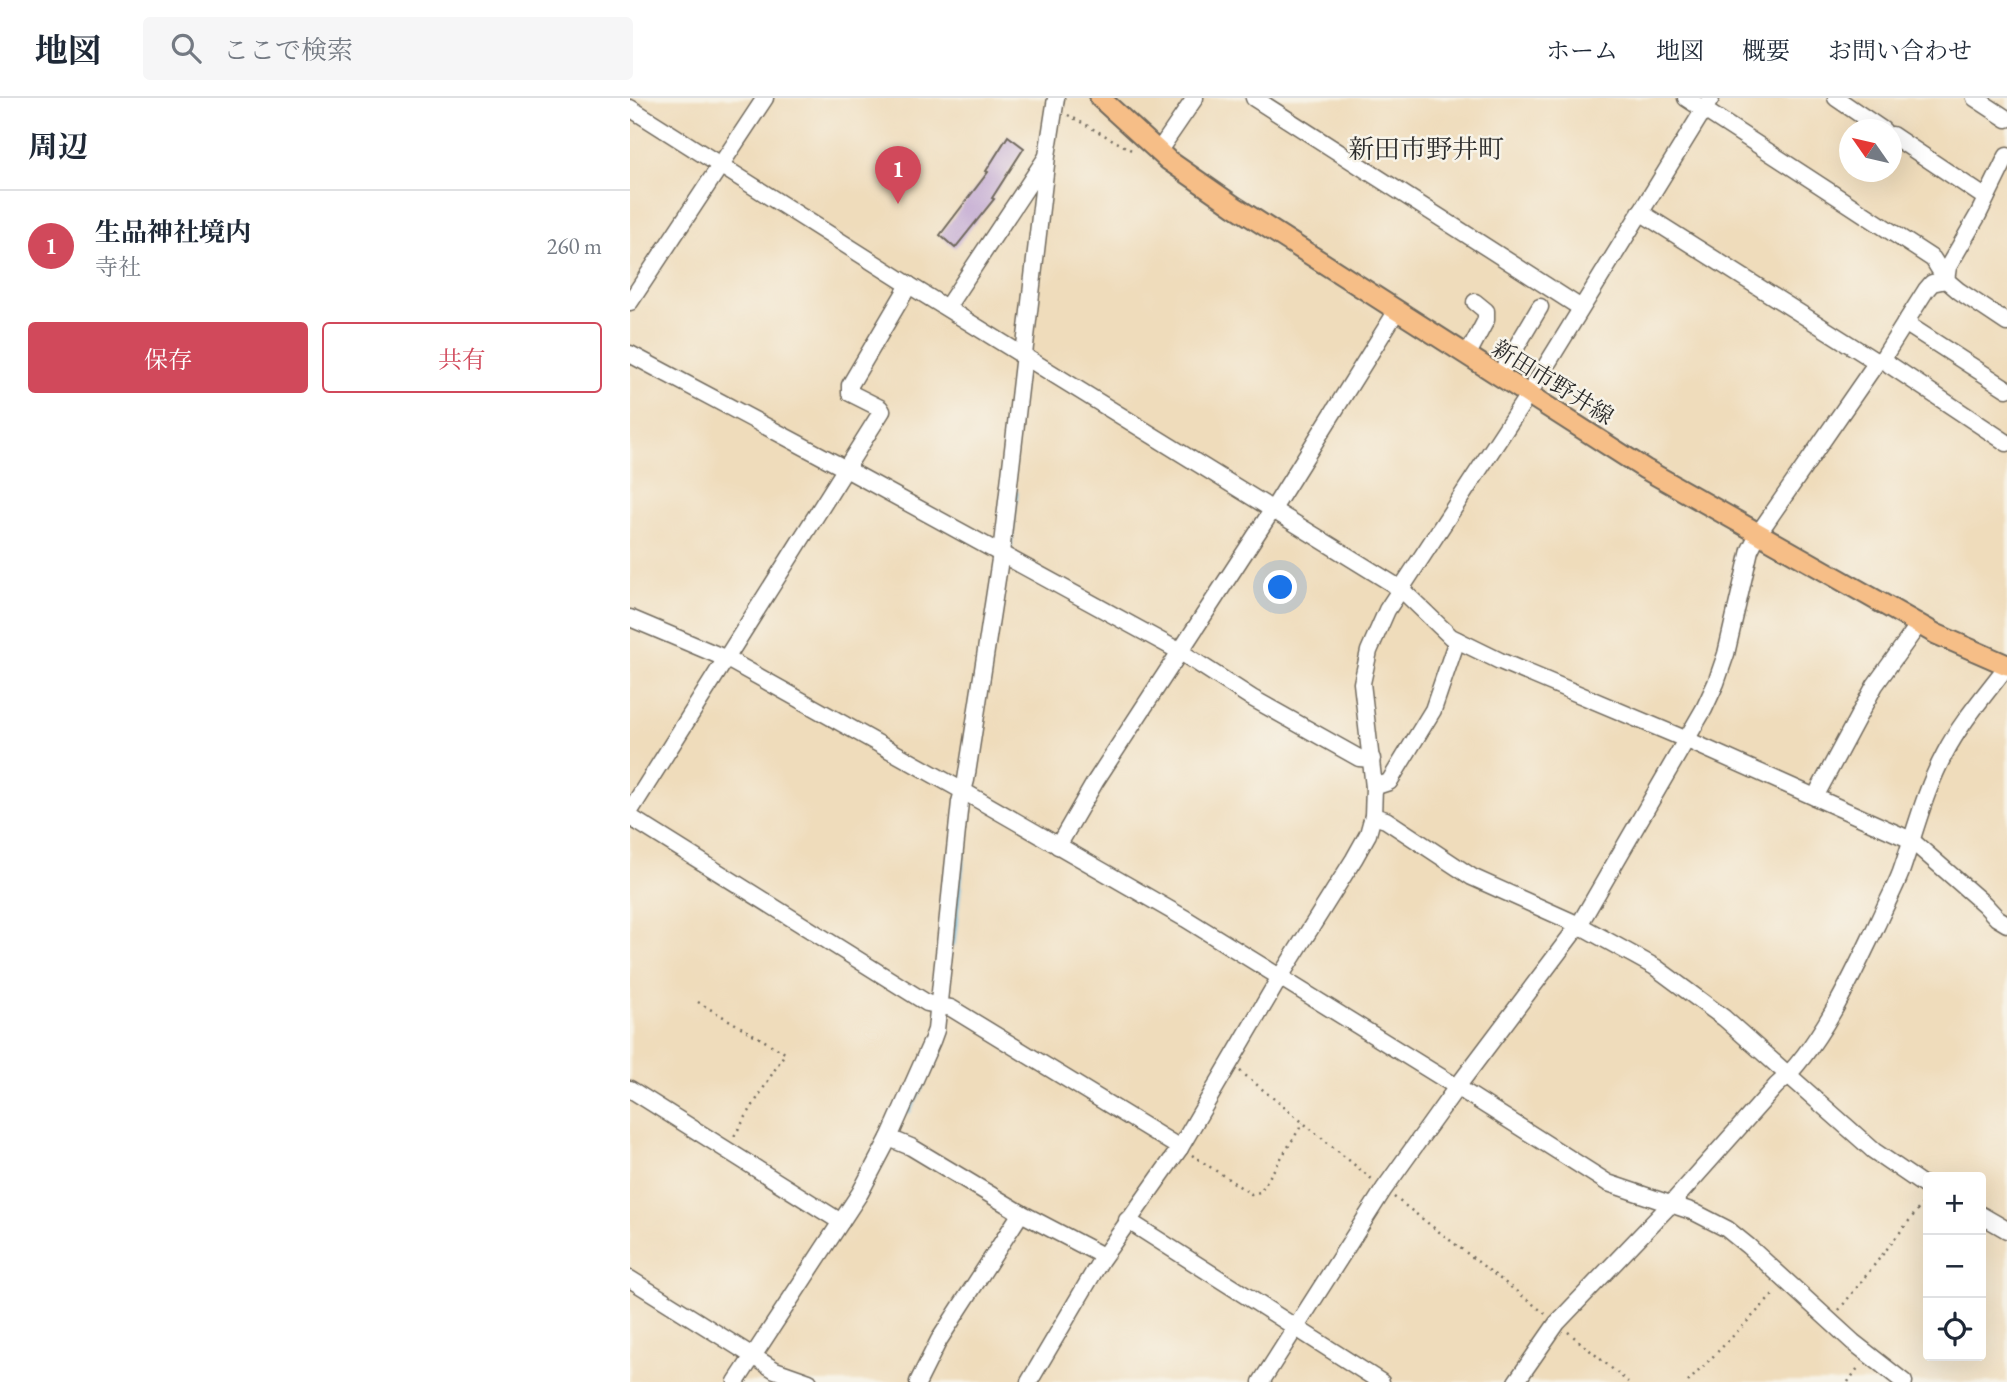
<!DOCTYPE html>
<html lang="ja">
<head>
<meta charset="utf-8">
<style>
	body { margin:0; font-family:"EB Garamond","Noto Serif JP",serif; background:#f6f6f7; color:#1f2937 }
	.controls { position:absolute; right:21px; bottom:21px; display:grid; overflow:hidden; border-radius:7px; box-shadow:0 7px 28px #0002 }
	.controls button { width:63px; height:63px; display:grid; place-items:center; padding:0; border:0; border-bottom:2px solid #e0e1e3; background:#fff; color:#1f2937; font:35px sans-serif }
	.compass { position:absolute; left:1209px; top:21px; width:63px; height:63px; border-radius:50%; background:#fff; box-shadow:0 7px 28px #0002; rotate:304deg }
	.you { position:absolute; left:651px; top:490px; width:24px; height:24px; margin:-18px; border:5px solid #fff; border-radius:50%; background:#1a73e8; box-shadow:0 0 0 10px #1a73e833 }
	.badge { display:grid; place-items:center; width:46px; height:46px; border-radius:50%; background:#d1495b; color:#fff; font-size:23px; font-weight:700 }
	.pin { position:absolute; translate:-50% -58px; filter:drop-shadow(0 2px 4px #0008) }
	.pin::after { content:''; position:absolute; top:37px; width:24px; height:21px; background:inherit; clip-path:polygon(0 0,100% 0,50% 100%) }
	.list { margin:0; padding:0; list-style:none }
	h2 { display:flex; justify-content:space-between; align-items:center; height:91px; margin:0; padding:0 28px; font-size:30px }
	h2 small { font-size:23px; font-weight:400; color:#747a83 }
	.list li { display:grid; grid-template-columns:46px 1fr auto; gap:21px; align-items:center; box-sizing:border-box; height:112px; padding:0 28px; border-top:2px solid #e0e1e3 }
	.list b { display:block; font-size:26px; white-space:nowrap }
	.list p { margin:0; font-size:23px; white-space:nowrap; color:#747a83 }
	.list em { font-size:23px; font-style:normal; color:#747a83 }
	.actions { display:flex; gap:14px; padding:21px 28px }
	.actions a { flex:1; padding:16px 0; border:2px solid #d1495b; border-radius:7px; text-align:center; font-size:24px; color:#d1495b }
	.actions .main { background:#d1495b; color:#fff }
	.icon { flex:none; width:38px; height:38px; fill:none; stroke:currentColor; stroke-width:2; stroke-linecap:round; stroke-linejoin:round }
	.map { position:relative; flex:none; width:1377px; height:1284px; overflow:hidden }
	header { display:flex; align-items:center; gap:42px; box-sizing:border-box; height:98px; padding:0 35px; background:#fff; border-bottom:2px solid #e0e1e3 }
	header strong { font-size:33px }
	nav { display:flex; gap:38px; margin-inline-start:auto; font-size:24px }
	.search { width:490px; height:63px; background:#f6f6f7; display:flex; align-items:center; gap:18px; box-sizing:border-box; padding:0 24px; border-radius:7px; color:#747a83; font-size:26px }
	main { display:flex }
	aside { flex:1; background:#fff }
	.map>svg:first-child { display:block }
</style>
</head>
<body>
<header>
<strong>地図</strong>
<div class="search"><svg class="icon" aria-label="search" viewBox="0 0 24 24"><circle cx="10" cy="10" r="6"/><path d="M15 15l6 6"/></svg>ここで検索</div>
<nav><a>ホーム</a><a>地図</a><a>概要</a><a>お問い合わせ</a></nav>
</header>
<main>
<aside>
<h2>周辺<small></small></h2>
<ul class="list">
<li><span class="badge">1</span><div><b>生品神社境内</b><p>寺社</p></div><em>260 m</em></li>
</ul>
<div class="actions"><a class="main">保存</a><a>共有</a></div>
</aside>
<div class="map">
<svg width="1377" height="1284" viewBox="0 0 1377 1284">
	<rect width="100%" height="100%" fill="#f7f3e8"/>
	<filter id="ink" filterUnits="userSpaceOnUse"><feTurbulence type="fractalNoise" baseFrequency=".0143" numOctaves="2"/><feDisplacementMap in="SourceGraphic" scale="14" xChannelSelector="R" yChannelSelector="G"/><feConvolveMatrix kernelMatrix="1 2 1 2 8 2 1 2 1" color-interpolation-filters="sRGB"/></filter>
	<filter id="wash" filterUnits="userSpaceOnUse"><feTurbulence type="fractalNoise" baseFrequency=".00686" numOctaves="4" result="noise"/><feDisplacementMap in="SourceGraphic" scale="28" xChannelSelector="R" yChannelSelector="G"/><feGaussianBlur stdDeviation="1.57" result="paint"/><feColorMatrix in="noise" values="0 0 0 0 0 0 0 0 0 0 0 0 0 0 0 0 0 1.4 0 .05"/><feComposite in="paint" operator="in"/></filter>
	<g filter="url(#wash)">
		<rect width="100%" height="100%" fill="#efdcbb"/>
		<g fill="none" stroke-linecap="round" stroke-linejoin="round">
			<g stroke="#61b7dd" stroke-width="4.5">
				<path d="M380,449l6,-54"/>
				<path d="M323,846l15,-135"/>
				<path d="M279,1013l31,-60 6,-39"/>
			</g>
		</g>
		<g id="blocks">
			<path fill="#c0a6d2" d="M378,38l16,12 -32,50 2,1 -39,49 -15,-13 48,-63 -2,-1z"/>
		</g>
	</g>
	<g filter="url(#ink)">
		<use href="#blocks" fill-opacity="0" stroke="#70695d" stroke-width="2"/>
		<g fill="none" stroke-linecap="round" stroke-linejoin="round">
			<g stroke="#70695d" stroke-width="19">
				<g id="minor">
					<path d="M624,0l327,210"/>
					<path d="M1056,0l247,161 13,21 13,11 48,32"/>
					<path d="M1206,0l47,32"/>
					<path d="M1345,0l32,21"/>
					<path d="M0,10l279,177 492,304 50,48 6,3 43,21 185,78 226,101 73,64 13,14 10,6"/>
					<path d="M1262,37l94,63"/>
					<path d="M528,54l37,-54"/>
					<path d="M1010,114l237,150"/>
					<path d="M1316,182l2,-13 30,-52 29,-59"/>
					<path d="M0,204l135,-204"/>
					<path d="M317,209l99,-149"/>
					<path d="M1275,225l102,66"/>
					<path d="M0,256l216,115 333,182 73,47 107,60 13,1"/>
					<path d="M837,258l19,-36v-9l-11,-9"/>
					<path d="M1253,260l7,7 117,78"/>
					<path d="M869,278l41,-69"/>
					<path d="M0,520l97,41 236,132 223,128 271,168 151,96 86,29 33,17 21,17 105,96 51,40"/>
					<path d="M744,689l15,-5 44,-72 24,-70"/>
					<path d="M1185,699l60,-112 44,-61"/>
					<path d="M0,713l252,-400 -2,-3 -30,-15v-8l59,-100"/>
					<path d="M743,718l13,4 86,57 107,48 76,42 69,51 150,133 54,37"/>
					<path d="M0,719l297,186 24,5 229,140"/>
					<path d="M428,748l37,-64 178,-273 123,-197"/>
					<path d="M0,991l211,133"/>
					<path d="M259,1040l22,9 110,66 82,43"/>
					<path d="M1351,1117l26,15"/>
					<path d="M497,1122l254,162"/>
					<path d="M0,1181l145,91 34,12"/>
					<path d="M106,1284l124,-189 29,-55 43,-97 4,-11 24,-228 6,-22 35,-227 46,-397 9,-58"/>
					<path d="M288,1284l21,-42 82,-127"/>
					<path d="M399,1284l72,-122 79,-112 100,-171 74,-118 14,-25 5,-18 1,-29 -12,-104 7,-32 18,-41 141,-215 183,-297"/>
					<path d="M631,1284l123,-193 73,-102 122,-162 125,-216 12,-26 10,-29 24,-104 8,-16 119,-172 6,-4 43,-68 6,-7 14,-3"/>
					<path d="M886,1284l41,-59 113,-118 106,-119c43,-36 79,-115 103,-166 7,-16 16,-32 22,-48 14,-40 24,-82 44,-119 16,-31 41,-59 62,-87"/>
				</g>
			</g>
			<g stroke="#70695d" stroke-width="23">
				<path id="major" d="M470,0l68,62 66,46 411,263 291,165 71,31"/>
			</g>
			<g stroke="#70695d" stroke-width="2.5" stroke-dasharray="2 5" stroke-linecap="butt">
				<path d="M438,17l65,36"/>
				<path d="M68,904l87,51 -52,85"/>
				<path d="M610,973l133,109"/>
				<path d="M562,1057l59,39 9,-2 43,-69"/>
				<path d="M764,1099l153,118"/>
				<path d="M1209,1212l84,-107"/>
				<path d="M938,1234l60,50"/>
				<path d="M1058,1284l88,-90"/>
				<path d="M1218,1284l12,-17"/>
			</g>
			<use href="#minor" stroke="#fff" stroke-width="16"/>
			<use href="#major" stroke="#f6be87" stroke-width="19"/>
		</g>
	</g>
	<g text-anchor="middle" stroke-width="5" stroke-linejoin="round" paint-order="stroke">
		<g font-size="23" fill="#2b2b2b" stroke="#f7f3e8">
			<text transform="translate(923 284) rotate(32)" y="8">新田市野井線</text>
		</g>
		<g font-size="26" fill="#2b2b2b" stroke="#f7f3e8">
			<text x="796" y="60">新田市野井町</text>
		</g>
	</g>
</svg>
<div class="controls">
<button>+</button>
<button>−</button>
<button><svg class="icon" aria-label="locate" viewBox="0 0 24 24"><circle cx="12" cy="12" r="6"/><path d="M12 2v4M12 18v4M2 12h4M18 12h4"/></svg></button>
</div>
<svg class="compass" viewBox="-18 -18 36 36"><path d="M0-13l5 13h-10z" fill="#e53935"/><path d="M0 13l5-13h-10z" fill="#747a83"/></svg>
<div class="you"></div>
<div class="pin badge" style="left:268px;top:106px">1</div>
</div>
</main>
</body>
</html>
